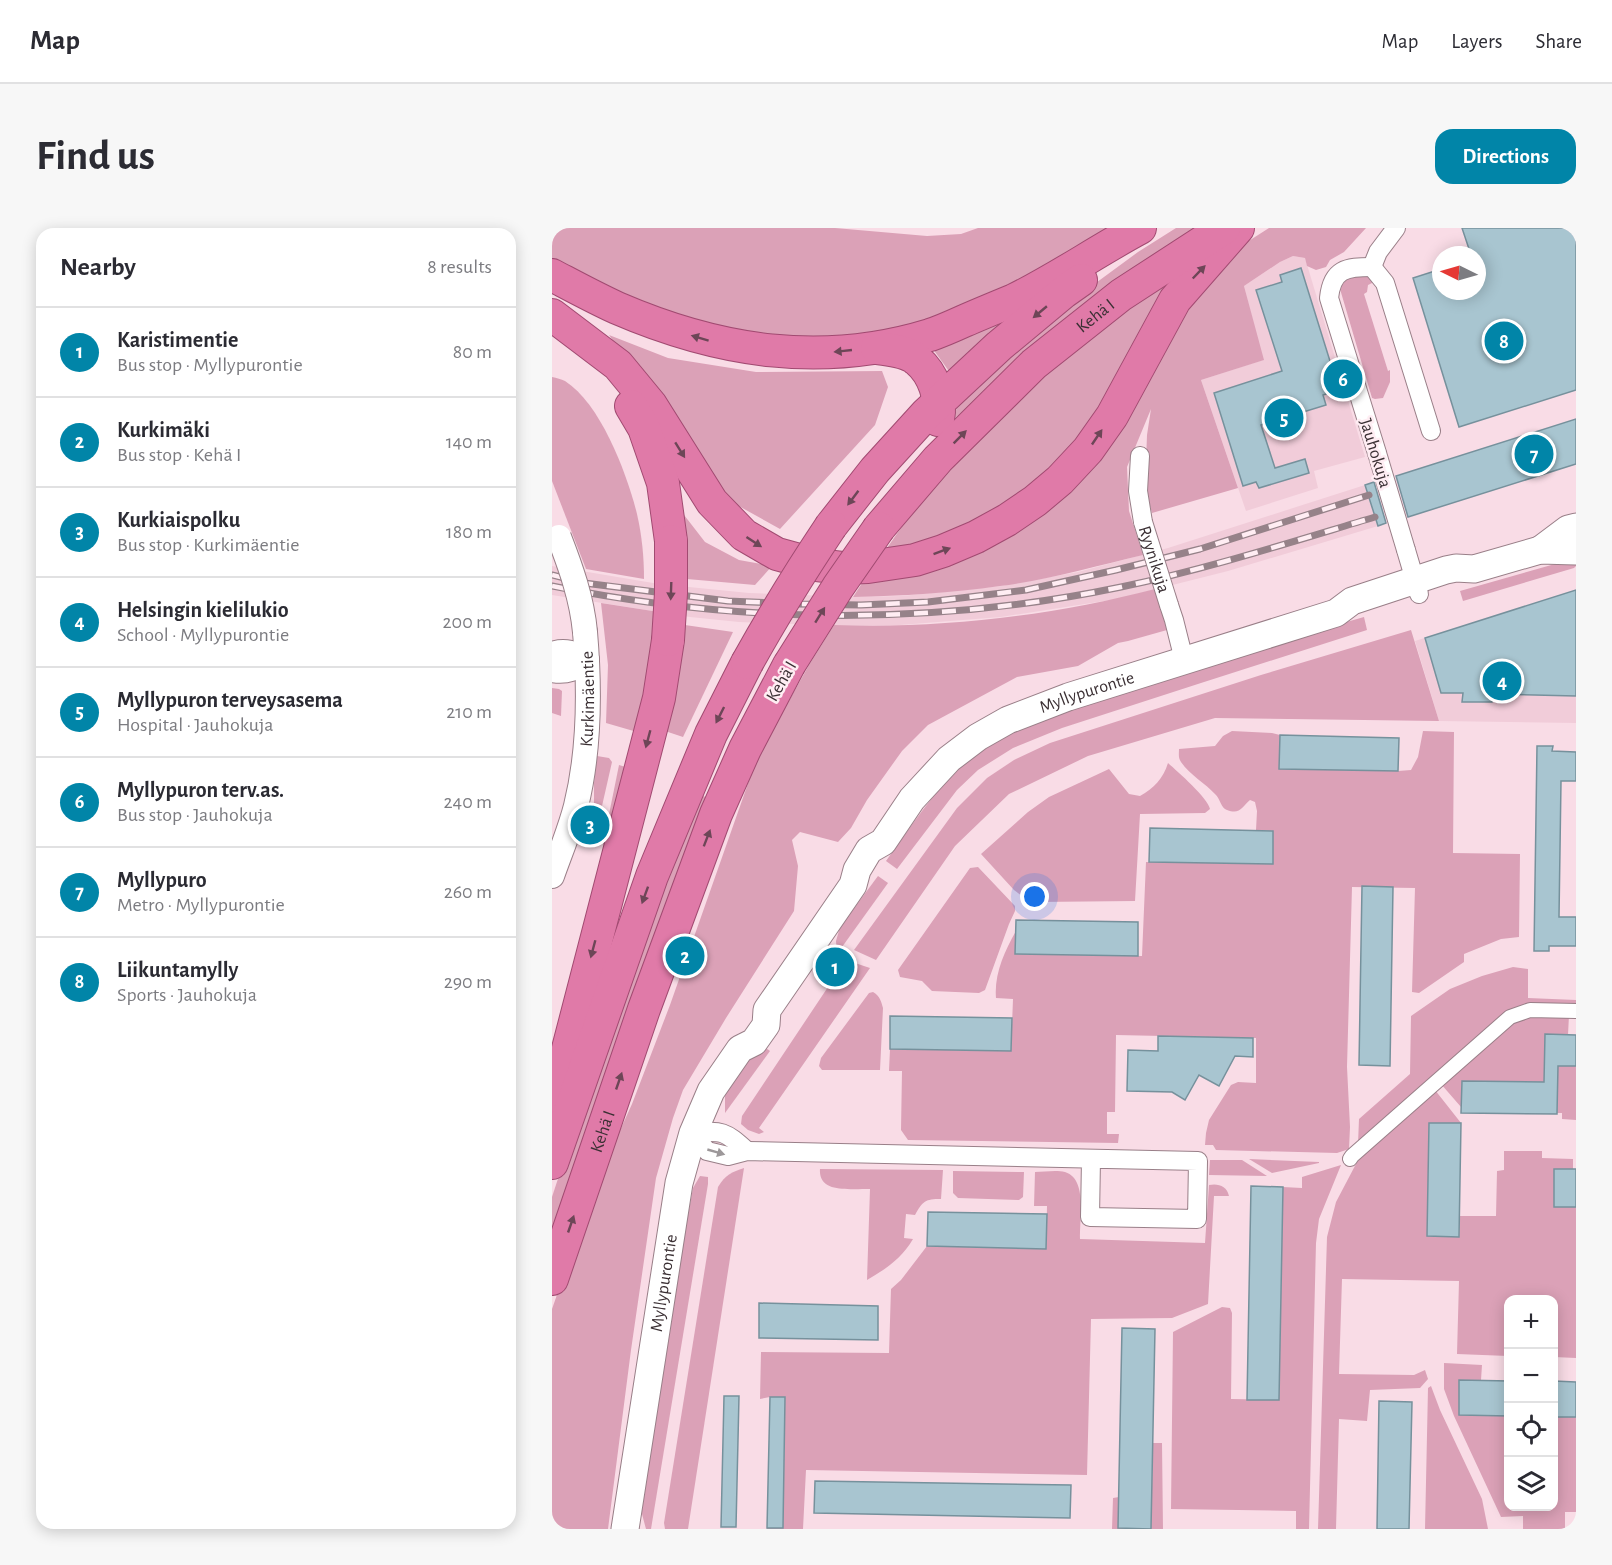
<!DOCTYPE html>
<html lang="en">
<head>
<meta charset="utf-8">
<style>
	body { margin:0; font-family:"Alegreya Sans",sans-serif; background:#f7f7f7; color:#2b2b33 }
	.controls { position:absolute; right:18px; bottom:18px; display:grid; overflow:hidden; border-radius:12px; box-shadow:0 3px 15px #0003 }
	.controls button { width:54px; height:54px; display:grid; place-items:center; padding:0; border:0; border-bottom:2px solid #e1e1e2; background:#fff; color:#2b2b33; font:30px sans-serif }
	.compass { position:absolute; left:880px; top:18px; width:54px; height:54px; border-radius:50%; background:#fff; box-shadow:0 3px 15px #0003; rotate:275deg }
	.you { position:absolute; left:483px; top:669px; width:21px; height:21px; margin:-15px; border:4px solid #fff; border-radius:50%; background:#1a73e8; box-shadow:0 0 0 9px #1a73e833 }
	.badge { display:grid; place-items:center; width:39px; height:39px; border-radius:50%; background:#0185a8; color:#fff; font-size:20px; font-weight:700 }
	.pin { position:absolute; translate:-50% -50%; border:3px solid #fff; box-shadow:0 2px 6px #0006 }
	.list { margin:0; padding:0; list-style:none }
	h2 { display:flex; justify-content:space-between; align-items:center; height:78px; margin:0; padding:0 24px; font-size:26px }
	h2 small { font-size:20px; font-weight:400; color:#7c7c81 }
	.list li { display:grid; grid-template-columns:39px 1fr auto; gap:18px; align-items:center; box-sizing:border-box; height:90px; padding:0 24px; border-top:2px solid #e1e1e2 }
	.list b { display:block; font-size:22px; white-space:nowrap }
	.list p { margin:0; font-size:20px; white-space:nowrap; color:#7c7c81 }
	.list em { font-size:20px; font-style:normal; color:#7c7c81 }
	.icon { flex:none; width:33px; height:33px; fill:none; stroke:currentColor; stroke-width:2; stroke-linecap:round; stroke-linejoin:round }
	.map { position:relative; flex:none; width:1024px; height:1301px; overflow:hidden; border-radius:18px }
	header { display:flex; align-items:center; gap:36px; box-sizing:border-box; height:84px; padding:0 30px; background:#fff; border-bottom:2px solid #e1e1e2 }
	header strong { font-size:28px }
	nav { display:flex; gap:33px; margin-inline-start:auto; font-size:21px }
	.intro { display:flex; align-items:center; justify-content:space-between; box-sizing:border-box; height:144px; padding:0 36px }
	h1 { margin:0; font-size:42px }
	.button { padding:15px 27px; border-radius:18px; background:#0185a8; color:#fff; font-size:21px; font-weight:700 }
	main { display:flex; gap:36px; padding:0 36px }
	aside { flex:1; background:#fff; border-radius:18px; box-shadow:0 3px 15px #0003 }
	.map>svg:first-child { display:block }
</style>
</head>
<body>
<header>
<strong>Map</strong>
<nav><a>Map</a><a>Layers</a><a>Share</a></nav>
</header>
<div class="intro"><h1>Find us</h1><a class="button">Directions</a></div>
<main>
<aside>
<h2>Nearby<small>8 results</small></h2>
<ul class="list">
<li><span class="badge">1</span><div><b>Karistimentie</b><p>Bus stop · Myllypurontie</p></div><em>80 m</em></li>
<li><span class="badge">2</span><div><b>Kurkimäki</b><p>Bus stop · Kehä I</p></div><em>140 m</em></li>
<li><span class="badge">3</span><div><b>Kurkiaispolku</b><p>Bus stop · Kurkimäentie</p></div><em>180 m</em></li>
<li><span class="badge">4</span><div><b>Helsingin kielilukio</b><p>School · Myllypurontie</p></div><em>200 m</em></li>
<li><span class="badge">5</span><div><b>Myllypuron terveysasema</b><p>Hospital · Jauhokuja</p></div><em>210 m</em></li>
<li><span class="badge">6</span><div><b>Myllypuron terv.as.</b><p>Bus stop · Jauhokuja</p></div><em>240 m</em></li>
<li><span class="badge">7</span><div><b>Myllypuro</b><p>Metro · Myllypurontie</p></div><em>260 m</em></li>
<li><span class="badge">8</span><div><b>Liikuntamylly</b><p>Sports · Jauhokuja</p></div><em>290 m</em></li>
</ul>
</aside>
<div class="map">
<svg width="1024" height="1301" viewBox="0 0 1024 1301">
	<rect width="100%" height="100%" fill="#f9dce6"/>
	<g fill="#f1ccd9">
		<path d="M741,28l12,2 60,199 -51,14 4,17 -72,23 -45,-131 62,-20 -19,-74 36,-24z"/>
		<path d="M813,257l13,41 -150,45 -111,28 -116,18 -101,8 -53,1 -108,-4 -49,-5 -138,-22v-29l107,18 90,9 104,4 49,-1 99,-10 77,-14 90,-24z"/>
		<path d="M1024,362v133l-137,-2 -24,-80z"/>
	</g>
	<g fill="#dba1b7">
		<path d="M0,0h283l92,8 34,-2 17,-6h137l-98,57 -122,48 -129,9 -121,-35 -93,-46z"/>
		<path d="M624,0h25l-187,140 -59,50 3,-22 131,-108 49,-36z"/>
		<path d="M717,0h97l-22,24 -14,8 -4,7 -10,3 -9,-4 -2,-8 -12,-2 -13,6 -36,24 20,74 -63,20 37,108 -86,25 -7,-24 2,-54 4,-26 -24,58 2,44 14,44c-47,11 -95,25 -143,31 -49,7 -98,10 -147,11l13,-20 92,-19 44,-17 41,-29 144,-212 57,-56z"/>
		<path d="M815,43l7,11 -6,3 -1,7 -3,2 24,77 2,-1v12l-7,16 -8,1 -3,-1 -32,-109c4,-14 14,-16 27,-18z"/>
		<path d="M626,46l-92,163 -97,85 -109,36 21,-30 76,-92 75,-72z"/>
		<path d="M467,86l-68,60 -21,-29z"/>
		<path d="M57,107l59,23 88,14 126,-1 6,16 -13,38 -95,104 -61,-34z"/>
		<path d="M0,149c5,1 9,2 13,4 36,23 62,93 72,133 5,22 7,43 7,65l-58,-10 -34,-88z"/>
		<path d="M122,274l31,40 34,18 33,6 -17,19 -68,-6z"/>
		<path d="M1024,330v8l-2,2 -111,33 -3,-10z"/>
		<path d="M603,361l12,41 -39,11 -10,2 -40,23 -61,11 -89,48 -26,26 -35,49 -16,28 -13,14 -38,-10 -8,8 6,26 -4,45 -68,107 -43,72 -10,28 -17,60 -25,172 -23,179h-56v-220l45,-128 35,-77 38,-99 87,-247 52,-93 25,-40c107,4 217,-9 321,-36z"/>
		<path d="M49,375l58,9 -22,120 -31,-9 2,-58z"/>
		<path d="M812,389l3,13 -166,53 -139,45 -49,20 -35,22 -21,20 -60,79 -11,-8c23,-31 48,-71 77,-96 49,-42 127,-61 187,-81 71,-23 142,-47 214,-67z"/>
		<path d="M133,397l48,7 -50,105 -24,-8z"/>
		<path d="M859,402l28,91 -224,-3 -127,38 -79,38 -54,52 -79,114 -22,-10 103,-142 30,-30 27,-18 36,-17 211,-68z"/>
		<path d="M0,460l7,1 3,2 -1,25 -9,-3z"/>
		<path d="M680,503l40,2 8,2 -1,34 119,2 13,-1 7,-13 5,-26 31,1 -1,121 67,1 -1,83 -18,2 -37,15v8l-45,31 -7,-1 3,-104 -63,-1 -5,180 3,60 -1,22 -12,4 -121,-3 -3,-5h-8l1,-12 3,-13 22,-35 7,-3 18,1v-45l-140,-3 -1,77h-8v22h12l-1,9 -210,-3 -7,-10 1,-59h-13l1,-22 121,2 2,-52 -17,-1c-2,-23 8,-46 20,-67v23l126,2 4,-94 126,2 1,-33 -17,-1 1,-19 -2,-9 -5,-2c-8,7 -10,15 -23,10 -6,-2 -7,-11 -11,-15 -11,-12 -26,-20 -35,-33 -3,-4 -2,-8 -2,-13l36,-3 8,-10z"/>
		<path d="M45,528l12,2 3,4 -10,44 -8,-3v-20z"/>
		<path d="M616,535c10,9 40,35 42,46l-5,4 -65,1 -5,87 -98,1 -10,-2 -13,-10 -33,-36 47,-42 21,-15 60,-28 20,25 11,2c14,-8 23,-17 28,-33z"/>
		<path d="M67,537l10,3 -24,77 -2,-1z"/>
		<path d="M148,566l7,4 -155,441v-42l39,-119z"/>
		<path d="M426,639l37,39v5l-6,13 -24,66 -6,3 -47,-2 -10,-10 -22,-4 -2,-7 72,-102z"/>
		<path d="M326,648l10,7 -51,71 -1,-13 4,-14z"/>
		<path d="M294,732l24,8 -111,160 5,4 -5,2 -11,-4 -7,-6 1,-8z"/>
		<path d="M961,739l15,2v29l48,2v5l-53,1 -165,138 1,-25 51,-45 1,-58 39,-27 32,-13z"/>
		<path d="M321,764c7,4 8,9 10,16l-3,62h-58l-3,-4 2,-8 48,-65z"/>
		<path d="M984,787h33l-1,20 -22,-1 -2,48 -82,-1 -1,26 -20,-23 72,-62z"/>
		<path d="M207,815l11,8 -45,62v-20z"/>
		<path d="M1000,838h24v54l-14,-1v-6h-5l1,-35z"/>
		<path d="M883,862l26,33h-32l-2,113 32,1 1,-21h36l1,-45 7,-1v-19h38v7l31,1v10h-19v37l22,1v151l-22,-1v-57h-45l-1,56 -51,-2 2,-73 -117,-2 -3,95 75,1 11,-5 3,9 -8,9 -50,2 -3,31 -28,-2 -3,110h-18l9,-292 9,-35 21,-40 34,-33z"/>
		<path d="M697,931l70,3v1l-47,10z"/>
		<path d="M658,932h32l25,16 -58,-1z"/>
		<path d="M789,937l-22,54 -3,24 -7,286h-13v-18l-125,-2 2,-177 49,-25 8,1 2,5 -1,86 48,1 4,-213 19,1v-11z"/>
		<path d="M192,940l-56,361h-23l-1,-6 54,-336c7,-12 14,-15 26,-19z"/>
		<path d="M268,941l123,1 -2,29c-16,0 -18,2 -26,16l-9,-1 -2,24 9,1c-11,19 -27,30 -46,41l3,-91c-17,-1 -52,6 -50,-20z"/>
		<path d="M401,943l71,1 -1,25 -4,3 -61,-2 -5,-5z"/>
		<path d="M483,944c9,0 21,-2 30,0 23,7 14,48 15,67l125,4 4,-58c9,-2 18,1 20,11h-15l-6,108 -36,14 -81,1 -4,156 -281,-5 -3,59h-36v-1h16l2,-130 -15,-1 -10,2 1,-47 128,1 2,-64 10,-9 26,-34 119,3 1,-43h-13z"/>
		<path d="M148,948l8,1v7l-57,345h-5l-4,-15v-6l44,-282 7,-38z"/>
		<path d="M892,1135l38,2 -1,15h-22v35l49,1 1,90h45v-89h22v95h-11v17h-42v-13l-22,1 -47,-101 -10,-27z"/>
		<path d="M879,1158l9,24 42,89 6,30h-63l3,-141z"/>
		<path d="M601,1215h9l1,86h-51l1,-31 6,-1 -1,31h33z"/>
	</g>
	<g fill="#a8c5d0" stroke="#76919c" stroke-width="1.5">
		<path d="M910,0h114v162l-117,37 -46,-149 28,-9v22h36v-36h-6z"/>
		<path d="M749,40l38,122 -16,5 3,10 -65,20 14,43 30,-9 4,14 -50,15 -3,-6 -13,4 -29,-93 68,-22 -26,-81 26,-8 -2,-7z"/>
		<path d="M1024,191v45l-168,53 -12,-41z"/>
		<path d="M822,254l12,41 -8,3 -13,-41z"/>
		<path d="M1024,362v106l-84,-2v8h-30l1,-9h-22l-16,-55z"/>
		<path d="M728,507l119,3 -1,33 -119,-2z"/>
		<path d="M985,518h16l-1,5 24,1v29h-15l-2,136h17v29h-27v5h-15z"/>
		<path d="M598,600l123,3v33l-124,-2z"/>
		<path d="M810,658l31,1 -3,179 -31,-1z"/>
		<path d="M464,692l122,2v34l-123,-2z"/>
		<path d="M338,788l122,2 -1,33 -121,-2z"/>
		<path d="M993,806l31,1v31h-18l-1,48 -96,-1 1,-32 82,1z"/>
		<path d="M606,808l95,2v19l-18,-1 -16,30 -20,-11 -14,25 -13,-8 -45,-1 1,-41 30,1z"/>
		<path d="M877,895h32l-2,114 -32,-1z"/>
		<rect x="1002" y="941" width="22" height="38"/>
		<path d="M699,958l32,1 -4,213h-32z"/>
		<path d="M376,984l119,2 -1,35 -119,-3z"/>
		<path d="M207,1075l119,3v34l-119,-2z"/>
		<path d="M570,1100l33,1 -4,200 -33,-1z"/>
		<path d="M907,1152l50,1v35l-50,-1z"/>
		<path d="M1002,1153l22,1v35h-22z"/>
		<path d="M172,1168h15l-3,131h-15z"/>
		<path d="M218,1169h15l-2,131h-16z"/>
		<path d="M827,1173l33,1 -3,127h-32z"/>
		<path d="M263,1253l256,4 -1,33 -256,-5z"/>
	</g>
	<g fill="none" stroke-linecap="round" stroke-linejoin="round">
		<g stroke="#997f88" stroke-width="16">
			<path id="pedestrian" d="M798,931l2,-3 158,-139 20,-7 46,1"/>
		</g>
		<g stroke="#997f88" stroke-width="20">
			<g id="minor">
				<path d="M820,39c-26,0 -40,2 -43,31l48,155"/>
				<path d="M820,39l13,16 46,148"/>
				<path d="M820,39l6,-15 18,-24"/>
				<path d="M588,228l-2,35 5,31"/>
				<path d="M854,322l13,44"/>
				<path d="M617,377l5,15 10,40"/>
				<path d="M141,905l14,18 21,5 19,-5 451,10 -1,58 -107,-2 1,-58"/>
				<path d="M141,905c29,-3 32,-2 54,18"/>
			</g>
		</g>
		<g stroke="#997f88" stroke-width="26">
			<g id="tertiary">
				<path d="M0,426c14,-5 23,0 35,6"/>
				<path d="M0,442c15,3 23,-2 35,-10"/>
				<path id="s1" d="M0,648c8,-23 18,-46 24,-70 14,-57 14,-116 9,-174"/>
			</g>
		</g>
		<g stroke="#997f88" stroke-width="29">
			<g id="secondary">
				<path d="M988,322l28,-21 8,-2"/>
				<path id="s2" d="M73,1301l54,-346 14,-50 18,-42 29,-42 14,-7 12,-17 1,-15 86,-125 4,-15 12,-20 14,-8 29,-43 37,-40 29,-22 30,-17 60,-23 268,-84 16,-12 94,-31 10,-2 18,1 66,-19 36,1"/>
			</g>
		</g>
		<g stroke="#a14a71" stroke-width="34">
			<g id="trunk">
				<path d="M0,47c21,11 43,23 65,33 102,44 205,60 313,27 12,-4 23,-9 34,-14 16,-7 33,-14 50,-21 43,-21 83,-49 126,-72"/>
				<path d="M0,87l66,50 33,40 61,97 32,33 33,19 40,11 25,3 26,-1 47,-7 28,-9 33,-14 31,-17 28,-19 25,-21 28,-30 24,-34 63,-116 63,-72"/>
				<path d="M325,120c12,2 30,3 40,12 17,14 25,39 21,60"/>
				<path d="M79,178l13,22 19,55 8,58"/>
				<path d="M279,298l44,-56 51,-56 73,-68 65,-54 17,-12"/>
				<path id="s3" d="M327,300l59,-69 96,-95 87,-69 103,-67"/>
				<path d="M3,871l104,-401 9,-58"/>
				<path d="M0,935l100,-287 59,-142 36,-71"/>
				<path id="s4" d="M0,1051l92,-270 72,-195 29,-65 44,-84"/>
			</g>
		</g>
		<use href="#pedestrian" stroke="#fff" stroke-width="14"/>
		<use href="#minor" stroke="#fff" stroke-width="18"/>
		<use href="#tertiary" stroke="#fff" stroke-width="24"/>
		<use href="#secondary" stroke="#fff" stroke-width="27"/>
		<use href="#trunk" stroke="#e07aa8" stroke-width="32"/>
		<g stroke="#968289" stroke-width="7">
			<g id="rail">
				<path d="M0,347l32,8 144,18 70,3 63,1 67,-3 98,-12 90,-20 84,-21 169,-54"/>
				<path d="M0,358c187,38 382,40 569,1 86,-18 170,-45 254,-70"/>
			</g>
		</g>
		<use href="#rail" stroke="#ffedf3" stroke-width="4.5" stroke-dasharray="14" stroke-linecap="butt"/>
		<g stroke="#997f88" stroke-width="20" stroke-linecap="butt">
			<g id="minor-bridge">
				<path d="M825,225l29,97"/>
				<path id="s5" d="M591,294l26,83"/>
			</g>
		</g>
		<g stroke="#997f88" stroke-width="26" stroke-linecap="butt">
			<path id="tertiary-bridge" d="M7,309c12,31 23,62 26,95"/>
		</g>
		<g stroke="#a14a71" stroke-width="34" stroke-linecap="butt">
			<g id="trunk-bridge">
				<path d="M116,412l3,-47v-52"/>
				<path d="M195,435c26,-47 54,-92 84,-137"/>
				<path d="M237,437l49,-78 41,-59"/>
			</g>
		</g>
		<use href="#minor-bridge" stroke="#fff" stroke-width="18"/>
		<use href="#tertiary-bridge" stroke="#fff" stroke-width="24"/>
		<use href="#trunk-bridge" stroke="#e07aa8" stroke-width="32"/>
	</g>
	<defs><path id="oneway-solid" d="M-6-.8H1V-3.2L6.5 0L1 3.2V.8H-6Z" transform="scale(1.5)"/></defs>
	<g fill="#6d4657">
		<use href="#oneway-solid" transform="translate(647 44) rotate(-46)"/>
		<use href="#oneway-solid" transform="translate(488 84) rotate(140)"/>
		<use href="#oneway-solid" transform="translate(148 110) rotate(-163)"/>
		<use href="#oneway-solid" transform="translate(291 123) rotate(174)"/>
		<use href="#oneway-solid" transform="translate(408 209) rotate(-45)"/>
		<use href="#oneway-solid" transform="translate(545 209) rotate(-56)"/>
		<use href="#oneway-solid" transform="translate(128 222) rotate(58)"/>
		<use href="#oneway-solid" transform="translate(301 270) rotate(127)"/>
		<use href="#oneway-solid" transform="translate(202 314) rotate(33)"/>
		<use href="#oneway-solid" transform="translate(390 323) rotate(-20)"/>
		<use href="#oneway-solid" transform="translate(119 363) rotate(92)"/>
		<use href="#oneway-solid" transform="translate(268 387) rotate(-58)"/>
		<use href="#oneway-solid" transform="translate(168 487) rotate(117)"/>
		<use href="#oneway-solid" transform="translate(96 511) rotate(105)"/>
		<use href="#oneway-solid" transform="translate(155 610) rotate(-69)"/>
		<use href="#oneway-solid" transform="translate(93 667) rotate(110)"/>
		<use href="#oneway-solid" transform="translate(41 721) rotate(105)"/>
		<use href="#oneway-solid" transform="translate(67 853) rotate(-71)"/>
		<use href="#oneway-solid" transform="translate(19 996) rotate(-71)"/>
	</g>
	<use fill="#9d989a" href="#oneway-solid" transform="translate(164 924) rotate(16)"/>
	<g text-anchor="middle" stroke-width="5" stroke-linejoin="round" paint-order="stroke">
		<g font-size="18" fill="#3b3034" stroke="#ffedf3">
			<text dy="6" stroke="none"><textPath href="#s3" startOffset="304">Kehä I</textPath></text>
			<text transform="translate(824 225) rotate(73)" y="6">Jauhokuja</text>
			<text dy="6" stroke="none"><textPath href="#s5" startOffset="39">Ryynikuja</textPath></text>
			<text transform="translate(229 453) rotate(-60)" y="6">Kehä I</text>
			<text dy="6" stroke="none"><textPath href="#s2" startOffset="1018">Myllypurontie</textPath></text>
			<text dy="6" stroke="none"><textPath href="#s1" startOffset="182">Kurkimäentie</textPath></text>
			<text dy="6" stroke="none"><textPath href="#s4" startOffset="156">Kehä I</textPath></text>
			<text dy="6" stroke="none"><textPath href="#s2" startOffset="249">Myllypurontie</textPath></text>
		</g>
	</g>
</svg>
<div class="controls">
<button>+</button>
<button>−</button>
<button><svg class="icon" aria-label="locate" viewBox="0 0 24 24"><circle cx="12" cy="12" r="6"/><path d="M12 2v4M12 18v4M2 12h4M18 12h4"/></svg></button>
<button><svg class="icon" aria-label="layers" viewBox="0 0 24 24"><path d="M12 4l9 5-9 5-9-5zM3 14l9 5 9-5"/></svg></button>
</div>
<svg class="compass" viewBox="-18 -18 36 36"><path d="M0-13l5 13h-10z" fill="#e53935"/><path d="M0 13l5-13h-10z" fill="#7c7c81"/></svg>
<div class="you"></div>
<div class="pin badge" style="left:283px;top:739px">1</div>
<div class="pin badge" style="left:133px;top:728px">2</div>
<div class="pin badge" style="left:38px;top:597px">3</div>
<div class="pin badge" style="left:950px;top:453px">4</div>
<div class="pin badge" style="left:732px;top:190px">5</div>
<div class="pin badge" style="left:791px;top:151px">6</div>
<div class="pin badge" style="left:982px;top:226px">7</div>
<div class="pin badge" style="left:952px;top:113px">8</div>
</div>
</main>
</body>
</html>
